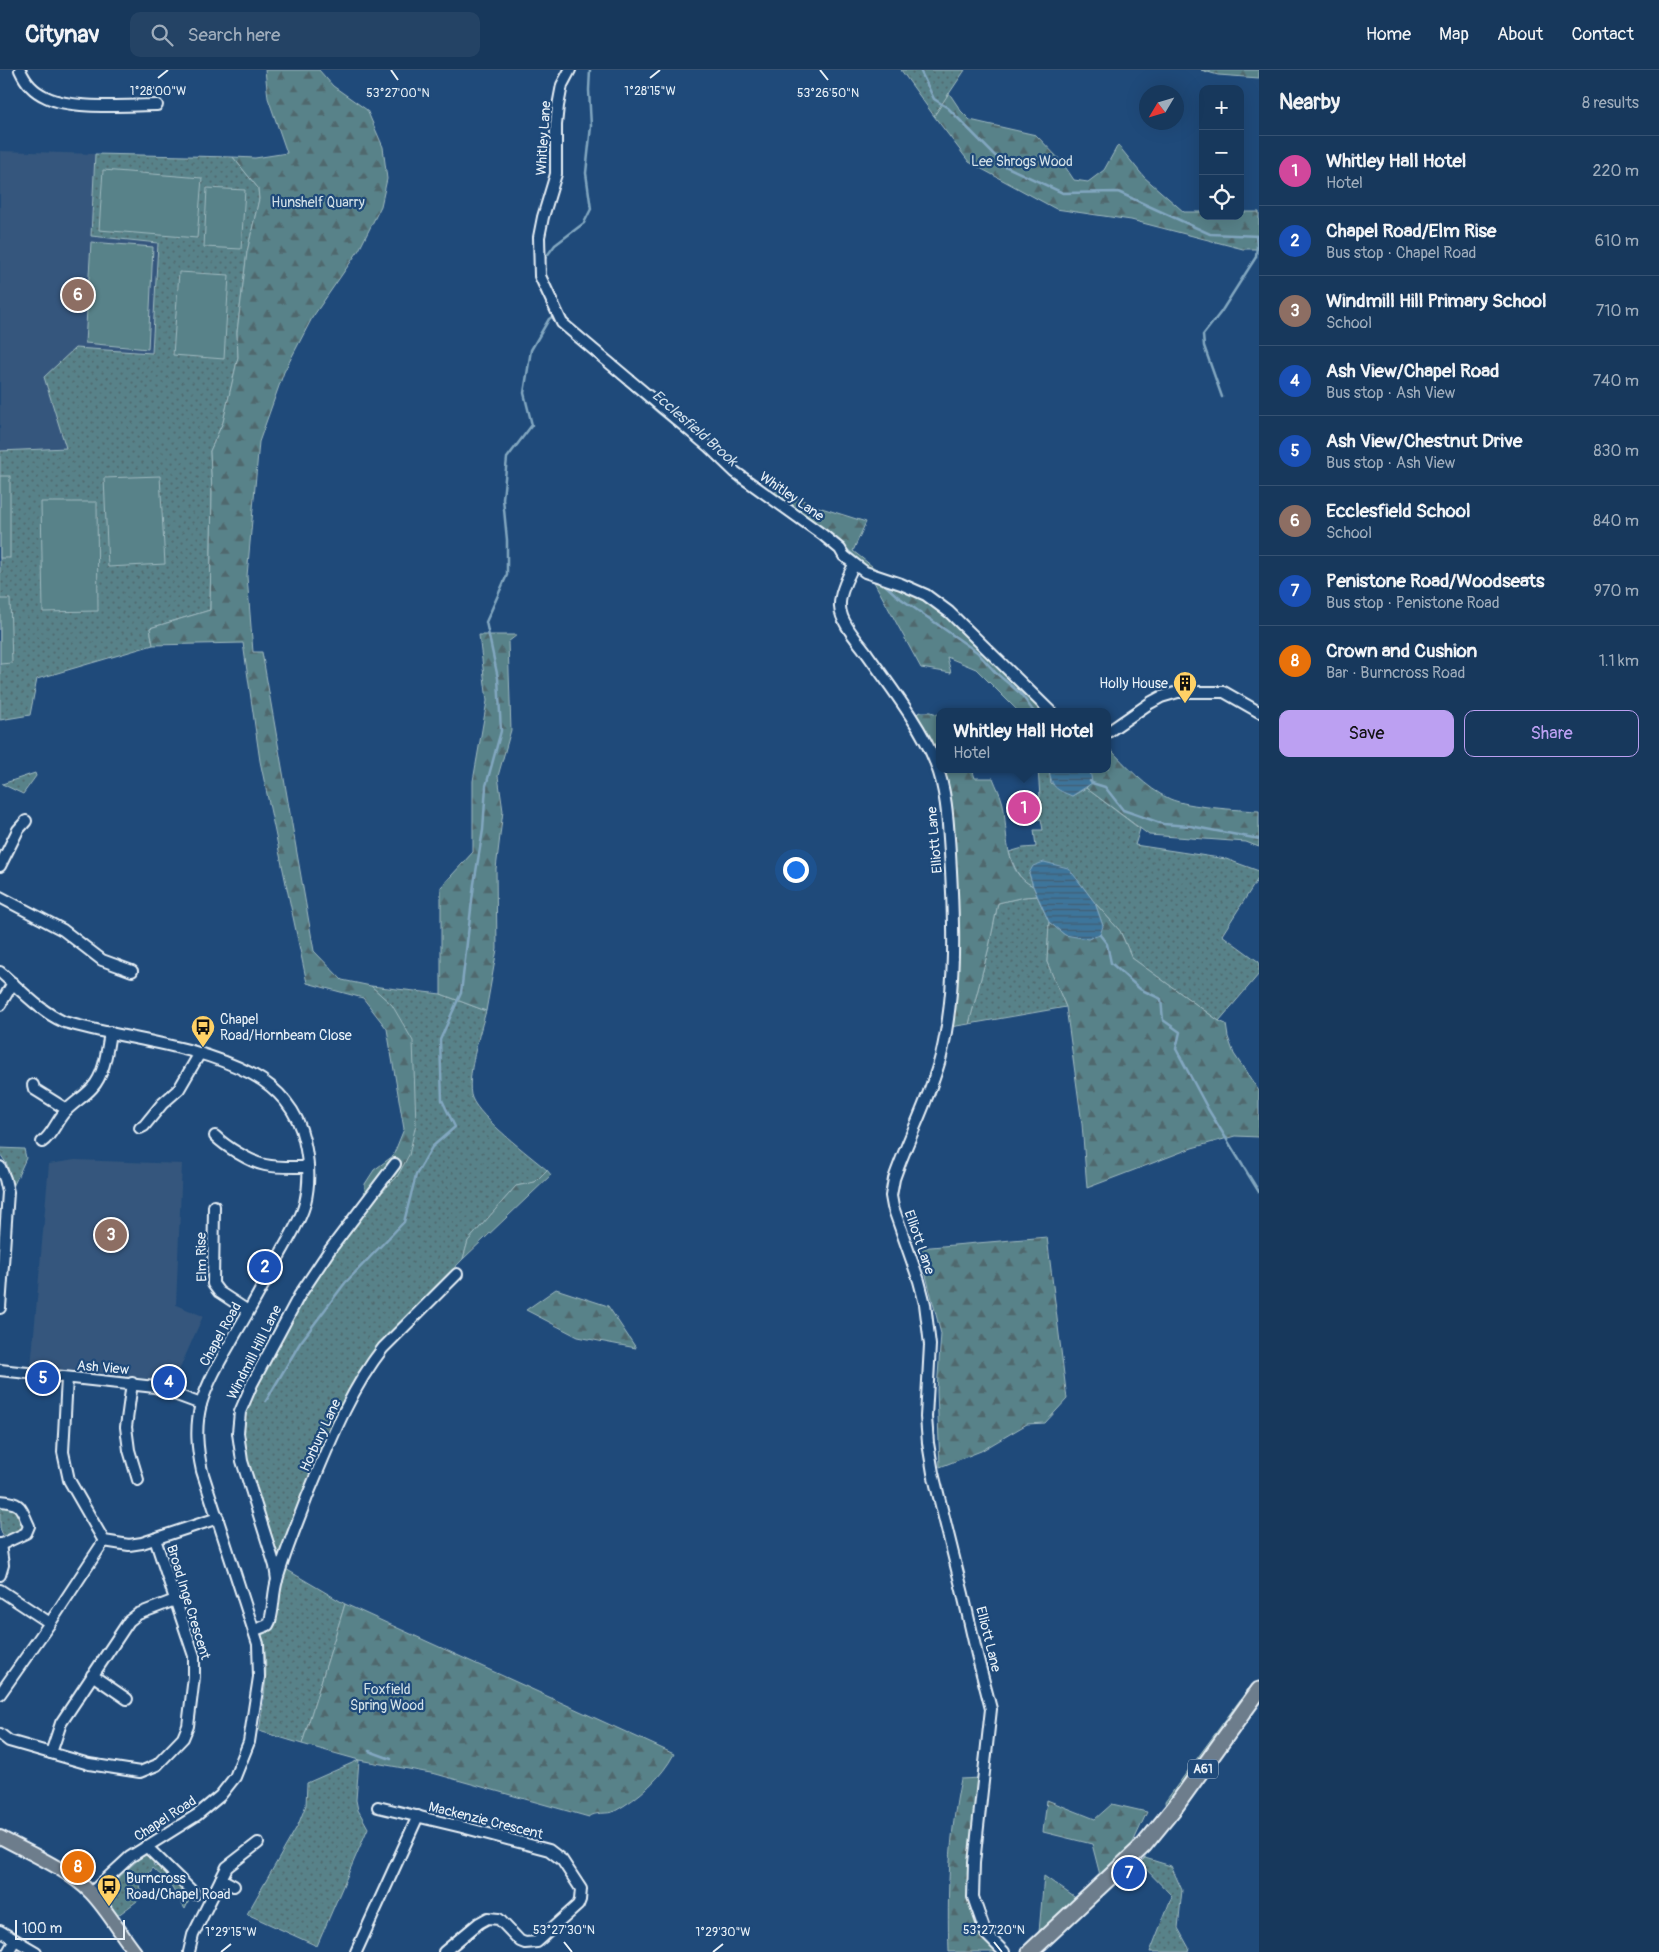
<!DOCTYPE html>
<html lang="en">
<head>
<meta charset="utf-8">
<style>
	body { margin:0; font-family:Pangolin,sans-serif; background:#244365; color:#f1f3f6 }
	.controls { position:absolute; right:15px; top:15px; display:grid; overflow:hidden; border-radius:10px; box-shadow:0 5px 20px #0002 }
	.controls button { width:45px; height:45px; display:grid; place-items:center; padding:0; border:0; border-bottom:1px solid #365272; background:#17385c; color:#f1f3f6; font:25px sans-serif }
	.compass { position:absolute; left:1139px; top:15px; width:45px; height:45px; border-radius:50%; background:#17385c; box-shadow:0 5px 20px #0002; rotate:232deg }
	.scale { position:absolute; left:15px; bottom:12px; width:110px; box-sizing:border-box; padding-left:5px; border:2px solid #e8f1f8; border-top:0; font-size:14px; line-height:18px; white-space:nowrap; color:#e8f1f8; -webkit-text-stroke:4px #1f4a7a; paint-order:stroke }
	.you { position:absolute; left:795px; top:799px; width:18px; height:18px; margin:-12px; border:4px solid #fff; border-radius:50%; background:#1a73e8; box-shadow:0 0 0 8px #1a73e833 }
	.badge { display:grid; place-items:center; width:32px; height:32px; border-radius:50%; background:#bca0f2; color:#fff; font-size:16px; font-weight:700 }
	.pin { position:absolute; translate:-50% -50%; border:2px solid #fff; box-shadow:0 1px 5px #0006 }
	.popup { position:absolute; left:936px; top:638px; width:175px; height:65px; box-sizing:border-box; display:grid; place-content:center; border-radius:10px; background:#17385c; filter:drop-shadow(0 1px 4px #0005); font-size:16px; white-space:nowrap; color:#9eacbb }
	.popup b { font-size:19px; color:#f1f3f6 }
	.popup::after { content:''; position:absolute; left:50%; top:100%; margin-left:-10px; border:10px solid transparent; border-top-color:#17385c }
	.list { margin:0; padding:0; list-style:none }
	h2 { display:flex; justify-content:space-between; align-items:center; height:65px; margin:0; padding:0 20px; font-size:21px }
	h2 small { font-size:16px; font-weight:400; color:#9eacbb }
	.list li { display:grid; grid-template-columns:32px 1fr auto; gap:15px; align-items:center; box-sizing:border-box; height:70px; padding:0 20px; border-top:1px solid #365272 }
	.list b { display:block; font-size:19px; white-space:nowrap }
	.list p { margin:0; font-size:16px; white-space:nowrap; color:#9eacbb }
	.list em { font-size:16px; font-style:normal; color:#9eacbb }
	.actions { display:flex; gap:10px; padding:15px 20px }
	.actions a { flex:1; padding:11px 0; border:1px solid #bca0f2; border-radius:10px; text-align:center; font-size:18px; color:#bca0f2 }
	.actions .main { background:#bca0f2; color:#111 }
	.icon { flex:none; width:28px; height:28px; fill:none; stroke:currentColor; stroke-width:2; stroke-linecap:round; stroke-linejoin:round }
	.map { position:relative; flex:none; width:1259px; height:1882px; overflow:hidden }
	header { display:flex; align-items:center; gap:30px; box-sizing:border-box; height:70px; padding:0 25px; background:#17385c; border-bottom:1px solid #365272 }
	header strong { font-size:24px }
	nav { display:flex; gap:28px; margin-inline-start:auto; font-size:18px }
	.search { width:350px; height:45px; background:#244365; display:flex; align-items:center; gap:12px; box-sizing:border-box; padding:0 18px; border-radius:10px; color:#9eacbb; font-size:19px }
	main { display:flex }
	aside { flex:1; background:#17385c }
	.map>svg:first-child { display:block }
</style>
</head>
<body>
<header>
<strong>Citynav</strong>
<div class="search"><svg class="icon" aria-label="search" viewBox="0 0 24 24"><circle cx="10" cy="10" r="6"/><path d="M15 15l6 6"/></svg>Search here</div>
<nav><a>Home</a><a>Map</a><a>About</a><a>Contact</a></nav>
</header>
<main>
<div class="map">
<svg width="1259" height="1882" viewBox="0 0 1259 1882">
	<defs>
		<pattern id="green-dots" width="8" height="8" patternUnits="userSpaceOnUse" patternTransform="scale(1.25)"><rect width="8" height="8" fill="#588289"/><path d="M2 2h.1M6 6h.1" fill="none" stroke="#50686d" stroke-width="1.8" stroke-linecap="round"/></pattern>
		<pattern id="forest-firs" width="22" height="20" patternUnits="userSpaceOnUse" patternTransform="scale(1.25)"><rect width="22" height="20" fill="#588289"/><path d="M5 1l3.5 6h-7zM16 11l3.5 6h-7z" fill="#50686d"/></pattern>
		<pattern id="water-rules" width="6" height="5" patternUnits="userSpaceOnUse" patternTransform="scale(1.25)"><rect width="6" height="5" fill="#3e759b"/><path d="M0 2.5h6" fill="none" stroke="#425e72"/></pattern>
	</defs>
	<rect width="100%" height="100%" fill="#1f4a7a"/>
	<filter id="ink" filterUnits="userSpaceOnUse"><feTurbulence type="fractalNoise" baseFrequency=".02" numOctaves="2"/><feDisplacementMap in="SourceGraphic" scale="10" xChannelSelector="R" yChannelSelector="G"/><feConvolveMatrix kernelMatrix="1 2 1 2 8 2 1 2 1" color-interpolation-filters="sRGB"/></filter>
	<g filter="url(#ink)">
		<g fill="#34577d">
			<path d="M0,81l95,3 -4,82 67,7 -6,111 -77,-6 -9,100 -66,3z"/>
			<path d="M75,1090l107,4 -6,141 27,11 -31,70 -80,-15h-33l-28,-4 18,-203z"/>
		</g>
		<g fill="url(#green-dots)" stroke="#a0bac0">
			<path d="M901,0h64l-31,46z"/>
			<path d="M95,84l138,3 25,31 1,11 -12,53 -10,80 1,25 -15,65 -13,29 2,41 -2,118 -60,18 3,17 -116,34 -7,36 -30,5v-269l66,-3 -22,-71 31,-29 77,5 6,-110 -67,-7z"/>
			<path d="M1038,699h11l2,14 21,13 14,-8 54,41 -5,16 91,14 33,12v6l-37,58 37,27v12l-40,47 -87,-63 -12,-27 -25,-28 -18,-24 -48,-6 4,13c-15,-6 -19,-20 -24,-34l14,-4 13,-1 -2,-17h9l-2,-11 -12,1 -1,-22 12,-1z"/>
			<path d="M35,703l1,3 -13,18 -21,-10z"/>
			<path d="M1037,826l12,26 -2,40 19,45 -97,17 20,-77 9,-44 26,-6z"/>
			<path d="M371,916l70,8 45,17c-5,18 -21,69 -14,87 8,20 57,57 75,72l-12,12 -19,4 -48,55 -5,18 -91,94 -45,85 -49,125 -36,-113 2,-42 57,-110 49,-71 59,-72 -17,-150z"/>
			<path d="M0,1078l24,1 2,9 -13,29 -6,-23 -7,-10z"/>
			<path d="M0,1434l15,1 12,22 -22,13 -5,-12z"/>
			<path d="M284,1498l61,36 -43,140 -43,-13c5,-34 11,-62 3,-96l11,-6z"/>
			<path d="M1248,1619l3,1 -85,118 -1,-6z"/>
			<path d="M359,1690l-3,40 2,10 10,18 -51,118 -70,-32 51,-89 8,-20 1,-22z"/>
			<path d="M150,1783l4,7 -1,3 1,3 8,1 29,29 -6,13 -16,-26 -16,-15 -14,19 6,8 -28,21 -12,-21 1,-6 34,-31z"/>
			<path d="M1145,1788l26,8 11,24 -4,38 11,20 -1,4h-38l22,-56 -32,-33z"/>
		</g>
		<g fill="url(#forest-firs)" stroke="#a0bac0">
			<path d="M265,0h54l14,16 34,24 16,37 4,32 -6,27 -22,44 -47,68 -28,54 -25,70 -12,134 6,76h9l52,299 28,29 29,6 21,19 21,36 3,83 -7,31 -12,22 -34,35 2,-28 9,-14 19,-14 11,-27 -17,-100 -24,-31 -56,-15 -47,-222 -17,-118 -90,2 -3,-17 60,-18 2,-118 -2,-41 13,-29 15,-65 -1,-25 10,-80 12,-53 -1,-11 -25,-31 22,1 32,-5 -19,-55z"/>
			<path d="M1201,0h58v8l-41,-3z"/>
			<path d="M949,23l12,18 9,9 66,15 26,27 12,18 14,2 16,-12 14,-25 26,32 40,35h19v4h37v-4h19v37h-16l-112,-29 -75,-11 -87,-47 -35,-46z"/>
			<path d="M777,417l35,18 54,17 -13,29 29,23 -20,-9 -88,-69z"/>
			<path d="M873,510l36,11 20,12 62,55 54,54h-26l-43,-43 -29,-12 4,16 -30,-5z"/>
			<path d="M479,565h38l-9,7 3,88 -13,46 5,35 -7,58 1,80 -11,62 -45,-17v-107l32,-35v-71l14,-80z"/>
			<path d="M921,642h10l9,3v52l-26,-52z"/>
			<path d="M1108,677c19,19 37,41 62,52 19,8 67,11 89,12v36l-13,-5 -97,-7 -63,-47 5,-5 -1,-14h18z"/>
			<path d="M941,699h31l3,9h18c3,8 8,17 10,26 5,27 0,69 30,82l4,10 -13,1 -26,6 -9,44 -20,77 -19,3 5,-55z"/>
			<path d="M1095,833l25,28 12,27 87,63 7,3 2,13 6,17 25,37v46l-24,-1 -43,12 -105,40 -5,-64 -16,-117 -19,-45 2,-40 16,13 38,-9z"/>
			<path d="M547,1100l4,5 -88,84 5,-18 48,-55 19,-4z"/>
			<path d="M1047,1167l20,162 -22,24 -18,1 -46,27 -41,16 -3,-77 4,-56 -22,-86z"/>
			<path d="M556,1219l52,17 28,42 -58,-11 -52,-27z"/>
			<path d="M345,1534l294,134 35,16c-12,23 -35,44 -59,57 -8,4 -19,0 -26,6l-153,-43 -77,-14 -57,-16z"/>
			<path d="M980,1708l-10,121 14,40 15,13h-50c-2,-57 0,-117 12,-173z"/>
			<path d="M1047,1730l48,19 17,-15 35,8 -17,37 -15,15 -15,11 -8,-31 -49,-12z"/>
			<path d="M1044,1806l33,23 -38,33z"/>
		</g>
		<g fill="#588289" stroke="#a0bac0">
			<path d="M103,100l99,8 -5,60 -98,-8z"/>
			<path d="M207,118l38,2 -4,59 -37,-2z"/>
			<path d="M91,172l62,5 -5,102 -63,-6z"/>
			<path d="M179,202l50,3 -5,84 -51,-4z"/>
			<rect x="0" y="406" width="10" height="82"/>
			<path d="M160,406l5,88 -57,3 -4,-89z"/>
			<path d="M41,432h56l1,109 -55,1z"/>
			<path d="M0,529h10l2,64 -12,1z"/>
		</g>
		<g fill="url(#water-rules)" stroke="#82a7c0">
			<path d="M1049,699h41l2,14 -20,13c-17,-7 -20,-8 -23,-27z"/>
			<path d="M1044,792l24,6 9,11 18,24 8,23 -3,9 -12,4 -23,-4 -16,-13 -16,-36 -4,-13 4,-7z"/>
		</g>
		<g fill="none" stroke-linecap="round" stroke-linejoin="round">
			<g stroke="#82a7c0" stroke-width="2.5">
				<path d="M920,0l14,29 14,9 57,58 58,27 55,-1 92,42 49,2"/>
				<path d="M543,191l12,-16 29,-22 7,-14 -5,-36 5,-47 -2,-36 1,-20"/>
				<path d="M563,244l9,12"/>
				<path d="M596,288l63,55 36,29"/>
				<path d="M1222,327l-18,-51 -1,-11 18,-23 35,-55 1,-12 -1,-9"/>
				<path d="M730,404l9,9 19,11"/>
				<path d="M844,477l20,18"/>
				<path d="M882,512l15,14 80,56 19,21 25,21 13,18"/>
				<path d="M1090,711l2,2 13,4 18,23 40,14 27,2 69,13"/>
				<path d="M1100,865l7,9 4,19 29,26 21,10 2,21 17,12 -4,17 32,60 51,83"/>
				<path d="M266,1331l34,-58 45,-60 59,-61 12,-47 16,-28 23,-20 -13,-27 -2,-60 21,-47 13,-109 9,-54 3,-44 15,-55 -3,-53 -12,-56 21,-47v-35l-4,-41 4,-41 25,-33 -8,-32 7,-43 18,-31 6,-4"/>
				<path d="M369,1681l22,8"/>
			</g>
			<g stroke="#e8f1f8" stroke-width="14">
				<g id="minor">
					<path d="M20,0c6,13 13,21 26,27 26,13 81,8 111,8"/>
					<path d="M570,0l-8,15 -4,21 -2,19v49l-13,43 -4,20 1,39 22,47 147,124 26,25 88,63 17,14 4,7 21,16 36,12 25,11 23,17 102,100"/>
					<path d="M854,495c-6,11 -15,29 -14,42 1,17 19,35 28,48 22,31 55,74 68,109 11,28 12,60 14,89 4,67 7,137 -9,203 -11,42 -33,82 -47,123l-3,17 2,11 26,74 6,23 5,41 -4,72 2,26 5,30 30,121 14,61 14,54 -17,154 -1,34 13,37 18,18"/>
					<path d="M1108,662l42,-29 11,-6 17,-5h46l35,20"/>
					<path d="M0,796l18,-36 8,-9"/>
					<path d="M0,827l63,33 39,30 30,11"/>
					<path d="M0,902c21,18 38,38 64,50 63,18 128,21 188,52 26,14 46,37 52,66 5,21 6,43 1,63 -4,17 -15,33 -23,48 -15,27 -30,55 -46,82 -13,23 -27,45 -35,71 -6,23 -4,44 1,67l56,173 1,33 -10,65 -14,35 -15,19 -23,19 -67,42 -39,36"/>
					<path d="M0,935l13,-22"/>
					<path d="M33,1015l1,4 32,20"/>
					<path d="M140,1058l4,-2 18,-22 17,-15 21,-36"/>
					<path d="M215,1066c10,10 35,26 50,29 14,3 29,2 43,2"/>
					<path d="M42,1072c10,-7 13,-18 21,-28 8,-10 20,-16 29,-26 13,-14 15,-38 18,-56"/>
					<path d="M0,1097l5,12 3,13 -8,116"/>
					<path d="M214,1136l-1,78 6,8 29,19"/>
					<path d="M0,1300l155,17 46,17"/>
					<path d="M67,1308l-4,74 6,28 35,61 25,4 13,-2 76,-25"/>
					<path d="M132,1313l-6,44 3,23 9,30"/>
					<path d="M0,1431c23,2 20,6 29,25l-3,7 -26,12"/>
					<path d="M0,1474l3,21 -3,10"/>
					<path d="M277,1510l-2,-14 -33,-105 -4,-28 2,-21 12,-28 47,-88 30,-45 66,-87"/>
					<path d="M0,1520l50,33 54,-82"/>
					<path d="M255,1560l13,-5 2,-4c4,-14 3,-28 7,-41 8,-28 20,-56 30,-83 21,-50 42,-106 76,-149l74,-74"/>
					<path d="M92,1605l35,24"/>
					<path d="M0,1624l50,-71"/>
					<path d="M0,1664l9,7 80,23 51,8 17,-7 26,-27 5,-12 6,-49v-21l-39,-117"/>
					<path d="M51,1683l10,-30 68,-102 9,-7 37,-14"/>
					<path d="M378,1737l84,20 87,23 13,10 19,29 -1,11 -2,5 -41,37 -12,1 -5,-2 -21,-22 -11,-1 -9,5 -35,29"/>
					<path d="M146,1776l49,48"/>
					<path d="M221,1809l13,7"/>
					<path d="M0,1861l36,21"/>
					<path d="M8,1882l7,-12"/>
					<path d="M189,1882l4,-17 34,-68 31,-24"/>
					<path d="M356,1882l62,-136"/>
				</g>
			</g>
			<g stroke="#e8f1f8" stroke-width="16">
				<path id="major" d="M0,1767c29,16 68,32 91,56 17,18 29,40 44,59"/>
			</g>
			<g stroke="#e8f1f8" stroke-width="19">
				<path id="highway" d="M1030,1882l114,-107 31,-38 84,-117"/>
			</g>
			<use href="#minor" stroke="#1f4a7a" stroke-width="10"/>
			<use href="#major" stroke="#6d7d8c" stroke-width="12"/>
			<use href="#highway" stroke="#6d7d8c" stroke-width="15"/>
		</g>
	</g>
	<path fill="none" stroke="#e8f1f8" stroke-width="2" d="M391,0l7,10M820,0l8,10M158,8l10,-8M650,8l10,-8M564,1872l8,10M994,1872l8,10M221,1882l10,-8M713,1882l10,-8"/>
	<defs>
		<g id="building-pin" transform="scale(1.25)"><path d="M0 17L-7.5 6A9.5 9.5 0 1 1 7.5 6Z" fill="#ffd166" stroke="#1f4a7a"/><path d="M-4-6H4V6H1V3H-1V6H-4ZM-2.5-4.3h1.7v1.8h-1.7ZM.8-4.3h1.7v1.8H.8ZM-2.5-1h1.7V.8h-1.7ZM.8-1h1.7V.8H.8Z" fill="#111"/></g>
		<g id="bus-pin" transform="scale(1.25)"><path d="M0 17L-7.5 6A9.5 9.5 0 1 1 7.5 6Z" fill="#ffd166" stroke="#1f4a7a"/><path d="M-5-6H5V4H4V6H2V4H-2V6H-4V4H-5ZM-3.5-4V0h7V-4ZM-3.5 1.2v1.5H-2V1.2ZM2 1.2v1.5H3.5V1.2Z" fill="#111"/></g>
	</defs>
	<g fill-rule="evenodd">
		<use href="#building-pin" x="1185" y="613"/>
		<use href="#bus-pin" x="203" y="957"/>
		<use href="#bus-pin" x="109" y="1816"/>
	</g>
	<g text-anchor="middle" stroke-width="4.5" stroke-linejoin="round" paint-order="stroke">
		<rect fill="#1f4a7a" stroke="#acbfd2" stroke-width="1" x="1188" y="1689.5" width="30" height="19" rx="4"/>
		<g font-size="12" font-weight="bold" fill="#e8f1f8">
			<text x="1203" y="1703">A61</text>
		</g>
		<g font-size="14" fill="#e8f1f8" stroke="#1f4a7a">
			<text transform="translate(543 68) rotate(-86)" y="5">Whitley Lane</text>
			<text transform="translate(792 426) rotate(35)" y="5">Whitley Lane</text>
			<text transform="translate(934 770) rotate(-95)" y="5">Elliott Lane</text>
			<text transform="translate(920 1172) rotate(71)" y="5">Elliott Lane</text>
			<text transform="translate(201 1187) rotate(-91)" y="5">Elm Rise</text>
			<text transform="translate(220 1264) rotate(-61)" y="5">Chapel Road</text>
			<text transform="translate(254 1282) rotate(-63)" y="5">Windmill Hill Lane</text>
			<text transform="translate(103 1297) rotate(5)" y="5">Ash View</text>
			<text transform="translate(320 1365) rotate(-65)" y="5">Horbury Lane</text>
			<text transform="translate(189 1532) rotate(73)" y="5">Broad Inge Crescent</text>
			<text transform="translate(989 1569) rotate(76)" y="5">Elliott Lane</text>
			<text transform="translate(165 1748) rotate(-33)" y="5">Chapel Road</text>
			<text transform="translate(486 1750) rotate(14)" y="5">Mackenzie Crescent</text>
		</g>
		<g font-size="14" fill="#d2e0e7" stroke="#1f4a7a">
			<text x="1022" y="96">Lee Shrogs Wood</text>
			<text x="318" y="137">Hunshelf Quarry</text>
			<text x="387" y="1624">Foxfield<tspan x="387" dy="16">Spring Wood</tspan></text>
		</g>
		<g font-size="14" fill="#e8f1f8" stroke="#1f4a7a" text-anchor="start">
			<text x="1168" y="618" text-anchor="end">Holly House</text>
			<text x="220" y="954">Chapel<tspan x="220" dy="16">Road/Hornbeam Close</tspan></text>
			<text x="126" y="1813">Burncross<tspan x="126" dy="16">Road/Chapel Road</tspan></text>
		</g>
		<g font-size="15" font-style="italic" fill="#cedeea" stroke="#1f4a7a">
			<text transform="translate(695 358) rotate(41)" y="5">Ecclesfield Brook</text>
		</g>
	</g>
	<g font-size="12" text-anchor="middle" fill="#e8f1f8" stroke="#1f4a7a" stroke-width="4.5" stroke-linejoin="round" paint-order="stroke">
		<text x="158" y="25">1°28'00"W</text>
		<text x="650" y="25">1°28'15"W</text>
		<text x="398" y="27">53°27'00"N</text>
		<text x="828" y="27">53°26'50"N</text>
		<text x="564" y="1864">53°27'30"N</text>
		<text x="994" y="1864">53°27'20"N</text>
		<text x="231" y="1866">1°29'15"W</text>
		<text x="723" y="1866">1°29'30"W</text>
	</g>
</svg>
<div class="controls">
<button>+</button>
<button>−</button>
<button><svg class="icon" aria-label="locate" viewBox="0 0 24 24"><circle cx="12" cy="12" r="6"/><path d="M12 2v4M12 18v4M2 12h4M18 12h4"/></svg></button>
</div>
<svg class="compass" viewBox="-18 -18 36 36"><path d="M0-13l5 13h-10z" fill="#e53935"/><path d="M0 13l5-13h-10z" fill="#9eacbb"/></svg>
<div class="scale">100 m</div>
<div class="you"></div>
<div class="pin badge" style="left:1024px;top:738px;background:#d1479c">1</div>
<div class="popup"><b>Whitley Hall Hotel</b>Hotel</div>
<div class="pin badge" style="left:265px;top:1197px;background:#1a4fb4">2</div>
<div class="pin badge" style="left:111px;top:1165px;background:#8d6e63">3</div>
<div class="pin badge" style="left:169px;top:1312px;background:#1a4fb4">4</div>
<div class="pin badge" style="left:43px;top:1308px;background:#1a4fb4">5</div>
<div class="pin badge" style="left:78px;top:225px;background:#8d6e63">6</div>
<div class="pin badge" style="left:1129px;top:1803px;background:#1a4fb4">7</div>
<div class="pin badge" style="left:78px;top:1797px;background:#e8710a">8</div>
</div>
<aside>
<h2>Nearby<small>8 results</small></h2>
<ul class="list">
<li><span class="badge" style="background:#d1479c">1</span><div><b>Whitley Hall Hotel</b><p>Hotel</p></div><em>220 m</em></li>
<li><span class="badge" style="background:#1a4fb4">2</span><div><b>Chapel Road/Elm Rise</b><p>Bus stop · Chapel Road</p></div><em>610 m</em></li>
<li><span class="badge" style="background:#8d6e63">3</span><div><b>Windmill Hill Primary School</b><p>School</p></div><em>710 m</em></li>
<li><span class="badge" style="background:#1a4fb4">4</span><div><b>Ash View/Chapel Road</b><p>Bus stop · Ash View</p></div><em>740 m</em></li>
<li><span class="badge" style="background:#1a4fb4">5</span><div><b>Ash View/Chestnut Drive</b><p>Bus stop · Ash View</p></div><em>830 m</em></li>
<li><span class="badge" style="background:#8d6e63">6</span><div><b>Ecclesfield School</b><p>School</p></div><em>840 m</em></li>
<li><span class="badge" style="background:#1a4fb4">7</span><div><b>Penistone Road/Woodseats</b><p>Bus stop · Penistone Road</p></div><em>970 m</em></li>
<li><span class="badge" style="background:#e8710a">8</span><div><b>Crown and Cushion</b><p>Bar · Burncross Road</p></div><em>1.1 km</em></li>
</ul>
<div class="actions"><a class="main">Save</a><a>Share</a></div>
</aside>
</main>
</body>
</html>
